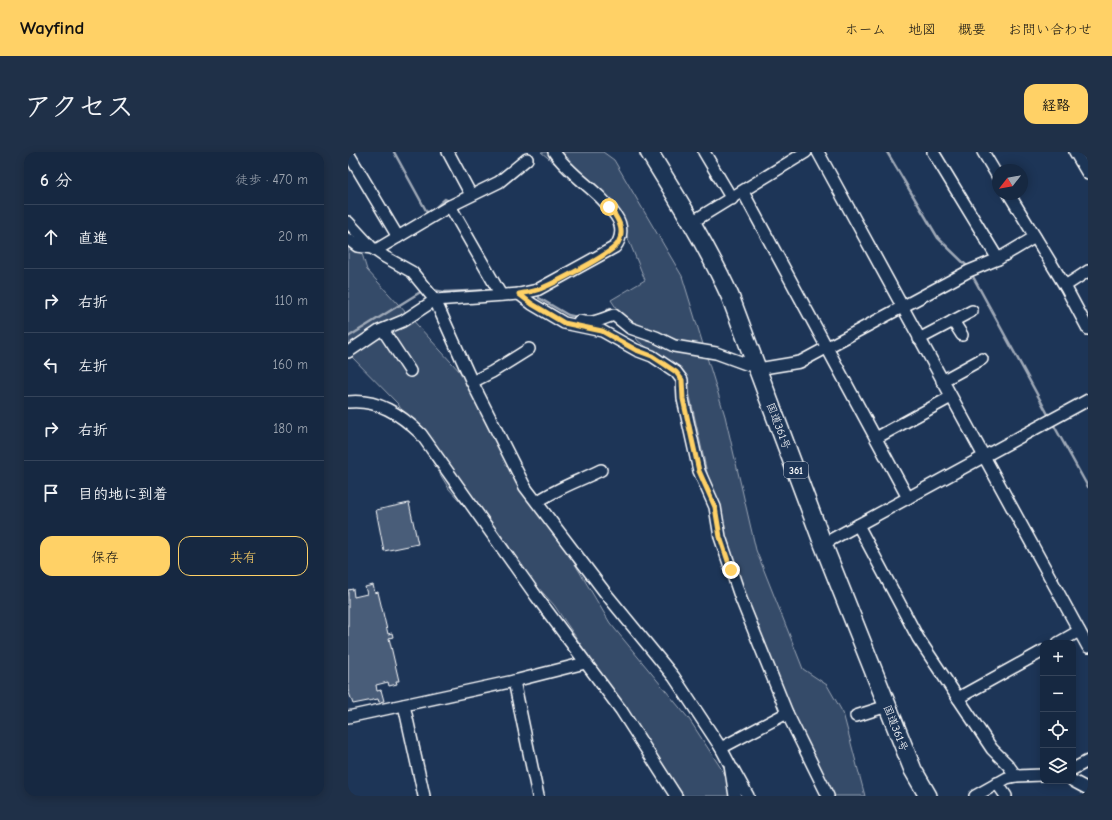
<!DOCTYPE html>
<html lang="ja">
<head>
<meta charset="utf-8">
<style>
	body { margin:0; font-family:"Comic Neue","Klee One",sans-serif; background:#1f3048; color:#f1f3f6 }
	.controls { position:absolute; right:12px; bottom:12px; display:grid; overflow:hidden; border-radius:8px; box-shadow:0 2px 10px #0003 }
	.controls button { width:36px; height:36px; display:grid; place-items:center; padding:0; border:0; border-bottom:1px solid #35445a; background:#162841; color:#f1f3f6; font:20px sans-serif }
	.compass { position:absolute; left:644px; top:12px; width:36px; height:36px; border-radius:50%; background:#162841; box-shadow:0 2px 10px #0003; rotate:239deg }
	.stop { position:absolute; width:12px; height:12px; margin:-9px; border:3px solid #ffd166; border-radius:50%; background:#fff }
	.stop.end { background:#ffd166; border-color:#fff; box-shadow:0 1px 4px #0008 }
	.list { margin:0; padding:0; list-style:none }
	h2 { display:flex; justify-content:space-between; align-items:center; height:52px; margin:0; padding:0 16px; font-size:17px }
	h2 small { font-size:13px; font-weight:400; color:#9ea6b1 }
	.list li { display:grid; grid-template-columns:26px 1fr auto; gap:12px; align-items:center; box-sizing:border-box; height:64px; padding:0 16px; border-top:1px solid #35445a }
	.list b { display:block; font-size:15px; white-space:nowrap }
	.list em { font-size:13px; font-style:normal; color:#9ea6b1 }
	.actions { display:flex; gap:8px; padding:12px 16px }
	.actions a { flex:1; padding:9px 0; border:1px solid #ffd166; border-radius:12px; text-align:center; font-size:14px; color:#ffd166 }
	.actions .main { background:#ffd166; color:#111 }
	.icon { flex:none; width:22px; height:22px; fill:none; stroke:currentColor; stroke-width:2; stroke-linecap:round; stroke-linejoin:round }
	.map { position:relative; flex:none; width:740px; height:644px; overflow:hidden; border-radius:12px }
	header { display:flex; align-items:center; gap:24px; box-sizing:border-box; height:56px; padding:0 20px; background:#ffd166; color:#111 }
	header strong { font-size:19px }
	nav { display:flex; gap:22px; margin-inline-start:auto; font-size:14px }
	.intro { display:flex; align-items:center; justify-content:space-between; box-sizing:border-box; height:96px; padding:0 24px }
	h1 { margin:0; font-size:28px }
	.button { padding:10px 18px; border-radius:12px; background:#ffd166; color:#111; font-size:14px; font-weight:700 }
	main { display:flex; gap:24px; padding:0 24px }
	aside { flex:1; background:#162841; border-radius:12px; box-shadow:0 2px 10px #0003 }
	.map>svg:first-child { display:block }
</style>
</head>
<body>
<header>
<strong>Wayfind</strong>
<nav><a>ホーム</a><a>地図</a><a>概要</a><a>お問い合わせ</a></nav>
</header>
<div class="intro"><h1>アクセス</h1><a class="button">経路</a></div>
<main>
<aside>
<h2>6 分<small>徒歩 · 470 m</small></h2>
<ul class="list">
<li><svg class="icon" aria-label="ahead" viewBox="0 0 24 24"><path d="M12 20V5M6 11l6-6 6 6"/></svg><div><b>直進</b></div><em>20 m</em></li>
<li><svg class="icon" aria-label="right" viewBox="0 0 24 24"><path d="M7 20v-9h11M14 6l5 5-5 5"/></svg><div><b>右折</b></div><em>110 m</em></li>
<li><svg class="icon" aria-label="left" viewBox="0 0 24 24"><path d="M17 20v-9H6M10 6l-5 5 5 5"/></svg><div><b>左折</b></div><em>160 m</em></li>
<li><svg class="icon" aria-label="right" viewBox="0 0 24 24"><path d="M7 20v-9h11M14 6l5 5-5 5"/></svg><div><b>右折</b></div><em>180 m</em></li>
<li><svg class="icon" aria-label="arrive" viewBox="0 0 24 24"><path d="M6 21V4h12l-3 4 3 4H6"/></svg><div><b>目的地に到着</b></div></li>
</ul>
<div class="actions"><a class="main">保存</a><a>共有</a></div>
</aside>
<div class="map">
<svg width="740" height="644" viewBox="0 0 740 644">
	<rect width="100%" height="100%" fill="#1d3557"/>
	<filter id="ink" filterUnits="userSpaceOnUse"><feTurbulence type="fractalNoise" baseFrequency=".025" numOctaves="2"/><feDisplacementMap in="SourceGraphic" scale="8" xChannelSelector="R" yChannelSelector="G"/><feConvolveMatrix kernelMatrix="1 2 1 2 8 2 1 2 1" color-interpolation-filters="sRGB"/></filter>
	<g filter="url(#ink)">
		<g fill="#364b69" stroke="#9aa5b4">
			<path d="M193,0h62l11,8 68,116 43,140 31,134 47,119 24,16 16,28 22,83h-36l-74,-154 -47,-165 -23,-103 -47,-33 -27,-41 34,-20 -25,-61z"/>
			<path d="M0,77l8,5 11,36 95,104 148,249 79,96 50,77h-55l-130,-191 -105,-116 -51,-85 -50,-51z"/>
		</g>
		<g fill="none" stroke-linecap="round" stroke-linejoin="round">
			<g stroke="#a0aab8" stroke-width="2.5">
				<path d="M46,0l34,62"/>
				<path d="M539,0l51,86 31,30"/>
				<path d="M84,59l13,-12 6,3"/>
				<path d="M623,121l79,145"/>
				<path d="M85,138l11,2 49,-2"/>
				<path d="M191,146l29,17 9,2"/>
				<path d="M256,162l6,-6 3,3"/>
				<path d="M280,168l13,7"/>
				<path d="M304,178l28,12"/>
				<path d="M0,185l74,-46"/>
				<path d="M704,270l36,65"/>
			</g>
		</g>
		<g fill="#4a5d79" stroke="#fff">
			<path d="M61,351l9,41 -34,7 -8,-41z"/>
			<path d="M25,433l2,8 3,-1 10,42 4,-1 1,4 -4,1 10,43h-3l1,3 -8,2 -1,-4 -12,3 1,6 4,-1 3,11 -5,1 -1,-3 -25,5 -5,-14v-100l5,-1 1,8 13,-3 -2,-7z"/>
		</g>
		<g fill="none" stroke-linecap="round" stroke-linejoin="round">
			<g stroke="#fff" stroke-width="14">
				<g id="minor">
					<path d="M100,0l23,43"/>
					<path d="M356,0l28,47"/>
					<path d="M470,0l270,495"/>
					<path d="M585,0l65,107"/>
					<path d="M635,0l15,25"/>
					<path d="M727,0l13,22"/>
					<path d="M0,1l50,84"/>
					<path d="M395,40l165,306"/>
					<path d="M661,42l56,92 23,43"/>
					<path d="M102,54l51,89"/>
					<path d="M0,70l24,26 13,9 27,15 23,28 37,82 53,105 82,108 67,82 47,71 9,17 5,31"/>
					<path d="M344,70l114,-70"/>
					<path d="M0,87l9,7 15,2"/>
					<path d="M28,98l74,-44 49,-24 28,-23"/>
					<path d="M717,134l23,-15"/>
					<path d="M171,142l13,10 32,19 38,8 34,19 16,6 24,16 6,8 1,19 16,72 16,36 5,30 21,62 46,114 41,83"/>
					<path d="M231,169c14,4 22,-2 35,-6l16,13 26,9 18,9 42,7 33,12 6,-1"/>
					<path d="M605,169l9,14"/>
					<path d="M35,178l27,41"/>
					<path d="M571,187l53,-28"/>
					<path d="M0,200l31,-21 24,-10 32,-21 84,-6 18,-4 78,-43c7,-9 8,-21 1,-31 -16,-25 -45,-39 -62,-64"/>
					<path d="M409,217l43,-7 169,-91 29,-12 37,-22"/>
					<path d="M594,229l40,-22"/>
					<path d="M124,230l20,-10 37,-23"/>
					<path d="M0,250c30,-3 52,12 73,32l115,162 85,114 55,86"/>
					<path d="M528,286l75,-41"/>
					<path d="M189,350c20,-14 42,-21 64,-32"/>
					<path d="M510,373l60,113 74,111 16,16 8,11 27,-1"/>
					<path d="M475,392l265,-144"/>
					<path d="M710,491l21,-12"/>
					<path d="M166,529l24,115"/>
					<path d="M610,546l85,-47"/>
					<path d="M56,553l20,91"/>
					<path d="M508,564l31,-10"/>
					<path d="M0,565l166,-36 71,-18"/>
					<path d="M373,596l66,-35"/>
					<path d="M385,617l15,27"/>
					<path d="M725,617l15,-8"/>
					<path d="M725,629l15,8"/>
					<path d="M649,631l9,13"/>
					<path d="M627,644l32,-18 9,-2"/>
				</g>
			</g>
			<g stroke="#fff" stroke-width="20">
				<path id="highway" d="M301,0c29,47 58,94 81,144l93,248 80,201 10,25 15,26"/>
			</g>
			<use href="#minor" stroke="#1d3557" stroke-width="11"/>
			<use href="#highway" stroke="#1d3557" stroke-width="17"/>
		</g>
	</g>
	<g fill="none" stroke-linecap="round" stroke-linejoin="round" filter="url(#ink)">
		<path stroke="#ffd166" stroke-width="5" d="M261,55c8,10 17,23 9,36 -6,11 -67,42 -81,47 -6,2 -13,3 -18,4l13,10 32,19 38,8 34,19 16,6 24,16 6,8 1,19 16,72 16,36 5,30 11,33"/>
	</g>
	<g text-anchor="middle" stroke-width="4" stroke-linejoin="round" paint-order="stroke">
		<rect fill="#1d3557" stroke="#bbc2cd" stroke-width="1" x="436" y="310" width="24" height="16" rx="3"/>
		<g font-size="10" font-weight="bold" fill="#fff">
			<text x="448" y="322">361</text>
		</g>
		<g font-size="11" fill="#fff" stroke="#1d3557">
			<text transform="translate(431 274) rotate(69)" y="4">国道361号</text>
			<text transform="translate(548 576) rotate(68)" y="4">国道361号</text>
		</g>
	</g>
</svg>
<div class="controls">
<button>+</button>
<button>−</button>
<button><svg class="icon" aria-label="locate" viewBox="0 0 24 24"><circle cx="12" cy="12" r="6"/><path d="M12 2v4M12 18v4M2 12h4M18 12h4"/></svg></button>
<button><svg class="icon" aria-label="layers" viewBox="0 0 24 24"><path d="M12 4l9 5-9 5-9-5zM3 14l9 5 9-5"/></svg></button>
</div>
<svg class="compass" viewBox="-18 -18 36 36"><path d="M0-13l5 13h-10z" fill="#e53935"/><path d="M0 13l5-13h-10z" fill="#9ea6b1"/></svg>
<div class="stop" style="left:261px;top:55px"></div>
<div class="stop end" style="left:383px;top:418px"></div>
</div>
</main>
</body>
</html>
